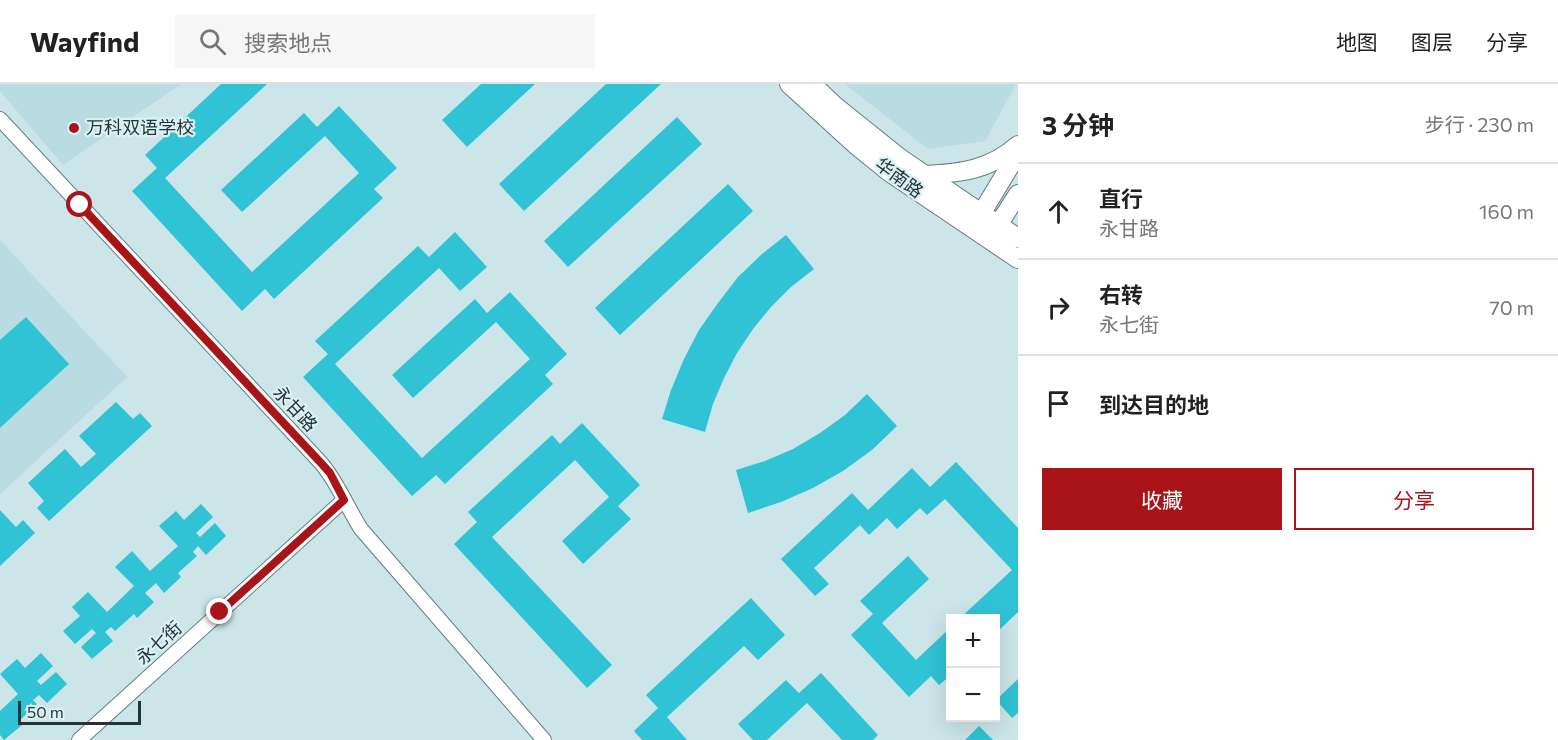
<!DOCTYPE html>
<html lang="zh">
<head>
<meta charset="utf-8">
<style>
	body { margin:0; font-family:Commissioner,"Noto Sans SC",sans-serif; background:#f6f6f6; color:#222 }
	.controls { position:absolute; right:18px; bottom:18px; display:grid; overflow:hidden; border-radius:0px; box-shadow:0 6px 24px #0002 }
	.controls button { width:54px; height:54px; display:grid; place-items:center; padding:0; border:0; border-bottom:2px solid #e0e0e0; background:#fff; color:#222; font:30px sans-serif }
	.scale { position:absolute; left:18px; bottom:15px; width:123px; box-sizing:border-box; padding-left:6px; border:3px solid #283233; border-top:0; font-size:16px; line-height:21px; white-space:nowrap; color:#283233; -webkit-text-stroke:4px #d8f2f6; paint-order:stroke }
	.stop { position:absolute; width:18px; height:18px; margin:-14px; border:4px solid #a81418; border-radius:50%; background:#fff }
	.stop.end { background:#a81418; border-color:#fff; box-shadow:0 2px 6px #0008 }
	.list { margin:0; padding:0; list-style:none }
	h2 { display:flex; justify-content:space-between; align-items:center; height:78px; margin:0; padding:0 24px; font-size:26px }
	h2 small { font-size:20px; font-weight:400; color:#767676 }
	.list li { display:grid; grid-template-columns:39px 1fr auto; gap:18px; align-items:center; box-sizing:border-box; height:96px; padding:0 24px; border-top:2px solid #e0e0e0 }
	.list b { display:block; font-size:22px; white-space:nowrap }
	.list p { margin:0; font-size:20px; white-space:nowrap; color:#767676 }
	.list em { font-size:20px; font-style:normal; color:#767676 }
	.actions { display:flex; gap:12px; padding:18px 24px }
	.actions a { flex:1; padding:14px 0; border:2px solid #a81418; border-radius:0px; text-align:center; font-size:21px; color:#a81418 }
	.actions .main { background:#a81418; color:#fff }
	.icon { flex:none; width:33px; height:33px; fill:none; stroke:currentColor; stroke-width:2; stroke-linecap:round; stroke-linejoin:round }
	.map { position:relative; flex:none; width:1018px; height:656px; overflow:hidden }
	header { display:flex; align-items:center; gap:36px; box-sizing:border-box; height:84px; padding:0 30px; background:#fff; border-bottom:2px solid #e0e0e0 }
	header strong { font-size:28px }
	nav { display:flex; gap:33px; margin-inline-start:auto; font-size:21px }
	.search { width:420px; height:54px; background:#f6f6f6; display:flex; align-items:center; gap:15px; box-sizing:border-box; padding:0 21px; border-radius:0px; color:#767676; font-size:22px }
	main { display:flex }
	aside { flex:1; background:#fff }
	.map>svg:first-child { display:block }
</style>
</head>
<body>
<header>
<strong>Wayfind</strong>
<div class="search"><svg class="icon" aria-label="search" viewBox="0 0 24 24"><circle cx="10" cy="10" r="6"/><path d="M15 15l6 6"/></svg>搜索地点</div>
<nav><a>地图</a><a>图层</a><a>分享</a></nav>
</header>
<main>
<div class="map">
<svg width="1018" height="656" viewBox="0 0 1018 656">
	<rect width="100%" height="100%" fill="#cbe5e9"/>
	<g fill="#b8dce1">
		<path d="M0,0h181l-118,81 -63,-74z"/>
		<path d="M845,0h171l-31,57 -57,8z"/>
		<path d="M0,156l127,137 -127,117z"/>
	</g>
	<g fill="#30c3d5">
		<path d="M221,0h46l-102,94 87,94 107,-99 -34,-37 -83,76 -21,-22 83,-77 13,14 22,-21 58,62 -23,21 9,9 -109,101 -9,-10 -23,22 -110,-120 25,-23 -12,-13z"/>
		<path d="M481,0h54l-68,63 -25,-27z"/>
		<path d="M606,0h55l-137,127 -25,-27z"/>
		<path d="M677,33l25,27 -134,123 -24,-26z"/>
		<path d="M728,100l25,27 -133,124 -25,-27z"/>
		<path d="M455,148l32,35 -27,24 -21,-23 -104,96 87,94 108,-99 -34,-37 -83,76 -21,-23 83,-76 12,14 23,-21 57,62 -22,21 8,9 -108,100 -9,-9 -24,21 -109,-119 25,-23 -13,-13 103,-95 11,11z"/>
		<path d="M786,151l28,34 -23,18 -20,20 -18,22 -16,24 -13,25 -11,26 -8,28 -43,-13 9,-29 13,-31 15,-29 19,-27 20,-26 24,-23z"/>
		<path d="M26,233l43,47 -69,64v-88z"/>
		<path d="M867,310l30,32 -25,24 -29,21 -30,17 -32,14 -33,11 -12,-43 29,-9 28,-12 27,-16 25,-18z"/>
		<path d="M116,318l17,17 7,-6 12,13 -103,95 -12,-13 7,-7 -16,-18 37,-34 16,18 15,-13 -17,-18z"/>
		<path d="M582,339l58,62 -22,21 13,13 -48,45 -21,-23 47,-44 -34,-37 -83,77 120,128 -25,23 -133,-144 23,-22 -9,-10 84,-77 8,9z"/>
		<path d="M956,378l62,66v84l-22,21v-15h-36l52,-48 -67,-71 -18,16 -7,-7 -23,21 -10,-11 -18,17 -9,-10 -46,43 15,16 -14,12 -34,-37 71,-66 16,17 44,-42 18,19z"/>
		<path d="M201,420l12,13 -17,16 4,4 15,-14 11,13 -20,19 -8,-9 -5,6 4,4 -19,17 3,4 -17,16 -8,-10 -11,10 9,9 -17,16 -3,-4 -19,17 -4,-4 -6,5 8,9 -21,18 -11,-12 15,-14 -4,-4 -17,15 -12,-13 17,-15 -8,-9 16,-15 19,20 27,-26 -19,-19 17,-16 18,20 28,-25 -19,-20 17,-15 8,9z"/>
		<path d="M0,426l16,17 7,-7 12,13 -35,33z"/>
		<path d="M908,472l21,23 -47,44 34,37 35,-33v48l-12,10 -8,-9 -22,21 -58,-62 22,-21 -13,-13z"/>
		<path d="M751,514l34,37 -27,25 -14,-14 -77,71 20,23h-45l-8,-9 24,-23 -12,-13z"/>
		<path d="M41,569l12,13 -16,15 4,4 15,-13 11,12 -20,19 -8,-8 -6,5 4,4 -18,17 3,4 -18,15 -4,-5v-24l18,-17 -18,-20 17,-15 8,9z"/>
		<path d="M821,589l57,62 -5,5h-31l-35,-37 -40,37h-14l-15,-16 48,-44 13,13z"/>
		<path d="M1018,595v34l-6,5 -16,-18z"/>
		<path d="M979,642l14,14h-28z"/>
	</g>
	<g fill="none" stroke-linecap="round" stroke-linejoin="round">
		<g stroke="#647c7f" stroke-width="16">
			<g id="street">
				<path d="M0,35l321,344c17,20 26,44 40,66l183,211"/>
				<path d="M79,656l265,-240"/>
			</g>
		</g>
		<g stroke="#647c7f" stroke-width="20">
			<g id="secondary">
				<path d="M789,0l68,62 32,26 129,87"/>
				<path d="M812,0l22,21 66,53 118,80"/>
				<path d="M925,91c36,-2 65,-5 93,-30"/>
				<path d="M975,140l43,-71"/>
				<path d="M993,149l25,-39"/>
			</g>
		</g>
		<use href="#street" stroke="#fff" stroke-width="14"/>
		<use href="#secondary" stroke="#fff" stroke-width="18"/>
	</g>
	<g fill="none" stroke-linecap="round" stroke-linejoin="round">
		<path stroke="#a81418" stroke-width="8" d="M80,121l241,258 9,10 14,27 -124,112"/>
	</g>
	<circle fill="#a81418" stroke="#d8f2f6" stroke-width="2" cx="74" cy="44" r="6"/>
	<g text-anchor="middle" stroke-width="4.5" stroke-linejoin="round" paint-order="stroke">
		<g font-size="18" fill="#283233" stroke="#d8f2f6" text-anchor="start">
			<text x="86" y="50">万科双语学校</text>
		</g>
		<g font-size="18" fill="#283233" stroke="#d8f2f6">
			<text transform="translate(899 94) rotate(36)" y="6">华南路</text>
			<text transform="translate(295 325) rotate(47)" y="6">永甘路</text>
			<text transform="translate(159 559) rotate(-42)" y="6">永七街</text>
		</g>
	</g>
</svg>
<div class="controls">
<button>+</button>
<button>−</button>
</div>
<div class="scale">50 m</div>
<div class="stop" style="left:80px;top:121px"></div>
<div class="stop end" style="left:220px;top:528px"></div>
</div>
<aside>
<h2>3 分钟<small>步行 · 230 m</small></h2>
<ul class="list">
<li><svg class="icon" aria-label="ahead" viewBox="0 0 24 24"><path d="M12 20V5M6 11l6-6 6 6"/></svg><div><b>直行</b><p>永甘路</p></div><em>160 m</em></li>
<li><svg class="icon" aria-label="right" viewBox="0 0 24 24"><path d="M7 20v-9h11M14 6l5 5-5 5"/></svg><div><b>右转</b><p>永七街</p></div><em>70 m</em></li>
<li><svg class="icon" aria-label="arrive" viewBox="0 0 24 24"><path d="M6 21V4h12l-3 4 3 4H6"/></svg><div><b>到达目的地</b></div></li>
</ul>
<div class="actions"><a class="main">收藏</a><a>分享</a></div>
</aside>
</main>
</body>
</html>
